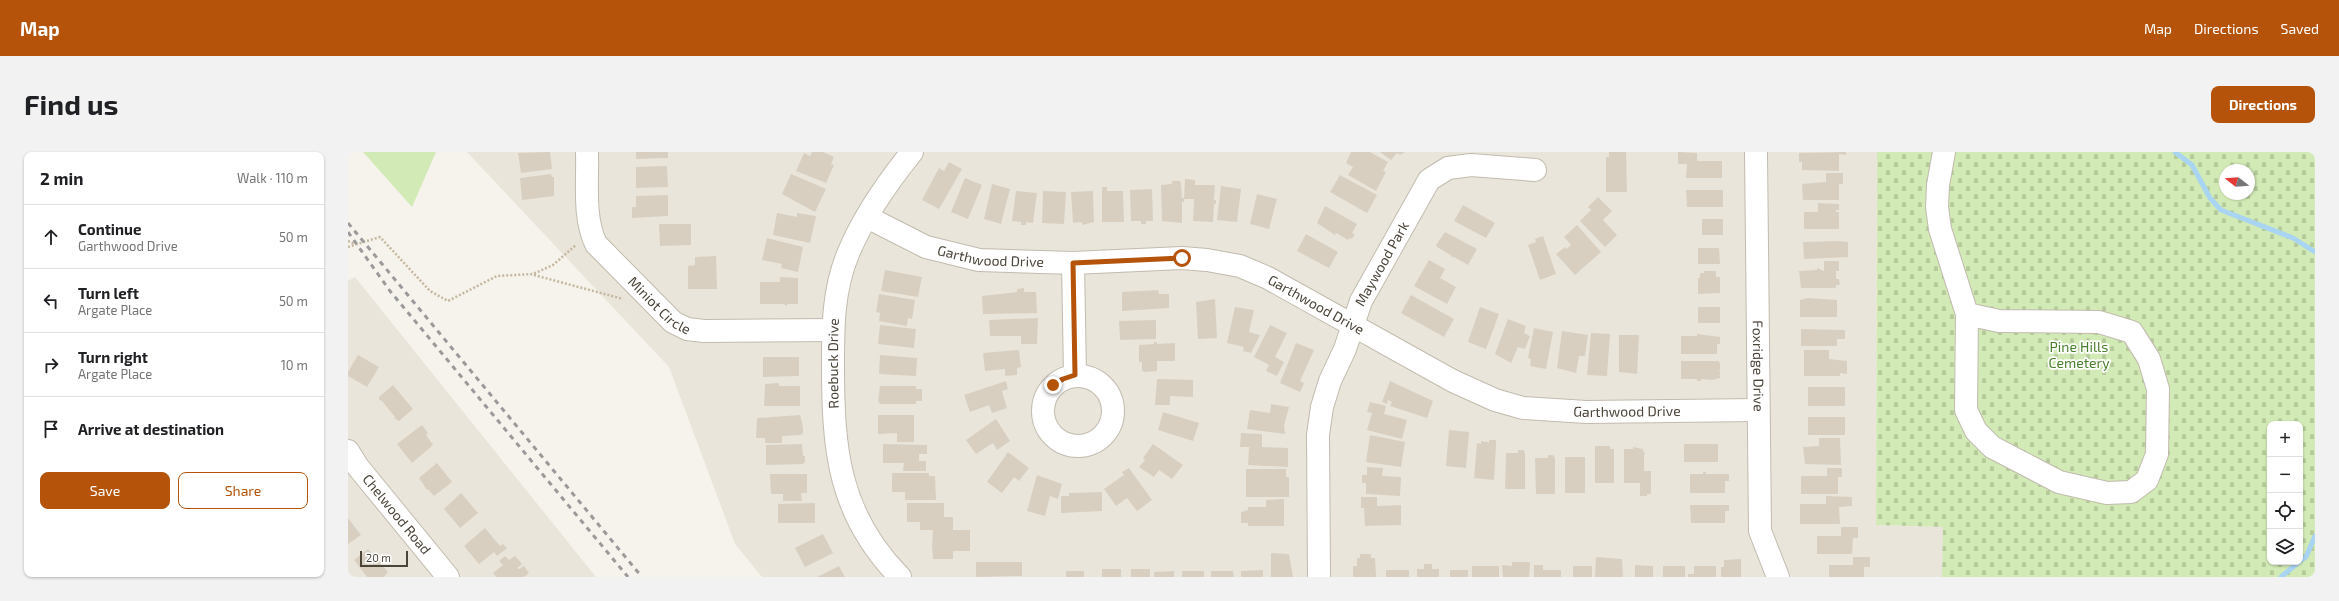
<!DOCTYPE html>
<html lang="en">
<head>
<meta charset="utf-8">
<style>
	body { margin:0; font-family:"Exo 2",sans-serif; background:#f2f2f2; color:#202124 }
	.controls { position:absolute; right:12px; bottom:12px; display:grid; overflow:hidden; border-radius:8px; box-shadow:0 1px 3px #0004 }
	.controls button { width:36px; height:36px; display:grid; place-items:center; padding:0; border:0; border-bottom:1px solid #e0e0e0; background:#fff; color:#202124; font:20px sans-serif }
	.compass { position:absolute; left:1871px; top:12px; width:36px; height:36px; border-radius:50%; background:#fff; box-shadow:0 1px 3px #0004; rotate:287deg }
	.scale { position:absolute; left:12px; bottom:10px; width:48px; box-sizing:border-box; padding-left:4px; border:2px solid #4b4439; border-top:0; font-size:11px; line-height:14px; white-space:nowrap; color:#4b4439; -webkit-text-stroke:3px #fff; paint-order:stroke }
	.stop { position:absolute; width:12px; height:12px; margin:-9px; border:3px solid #b45309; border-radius:50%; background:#fff }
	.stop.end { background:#b45309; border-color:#fff; box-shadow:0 1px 4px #0008 }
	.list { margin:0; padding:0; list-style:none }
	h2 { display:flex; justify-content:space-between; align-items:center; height:52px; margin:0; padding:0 16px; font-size:17px }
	h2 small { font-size:13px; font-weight:400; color:#757577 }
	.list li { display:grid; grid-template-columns:26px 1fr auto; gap:12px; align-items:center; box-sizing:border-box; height:64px; padding:0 16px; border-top:1px solid #e0e0e0 }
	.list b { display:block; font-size:15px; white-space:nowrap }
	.list p { margin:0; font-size:13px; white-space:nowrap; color:#757577 }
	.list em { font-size:13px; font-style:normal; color:#757577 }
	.actions { display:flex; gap:8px; padding:12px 16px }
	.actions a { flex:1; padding:9px 0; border:1px solid #b45309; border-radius:8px; text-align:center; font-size:14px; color:#b45309 }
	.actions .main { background:#b45309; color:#fff }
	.icon { flex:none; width:22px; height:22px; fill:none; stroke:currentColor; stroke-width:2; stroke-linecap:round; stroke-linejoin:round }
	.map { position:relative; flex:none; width:1967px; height:425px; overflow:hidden; border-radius:8px }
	header { display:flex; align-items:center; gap:24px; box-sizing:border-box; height:56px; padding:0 20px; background:#b45309; color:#fff }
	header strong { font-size:19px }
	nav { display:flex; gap:22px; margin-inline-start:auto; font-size:14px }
	.intro { display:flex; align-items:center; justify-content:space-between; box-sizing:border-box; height:96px; padding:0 24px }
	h1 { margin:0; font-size:28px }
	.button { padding:10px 18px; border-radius:8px; background:#b45309; color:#fff; font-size:14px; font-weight:700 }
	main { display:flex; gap:24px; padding:0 24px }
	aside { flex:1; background:#fff; border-radius:8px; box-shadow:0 1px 3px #0004 }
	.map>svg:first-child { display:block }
</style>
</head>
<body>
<header>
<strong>Map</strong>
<nav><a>Map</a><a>Directions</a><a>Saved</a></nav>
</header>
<div class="intro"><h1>Find us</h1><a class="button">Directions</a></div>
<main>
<aside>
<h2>2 min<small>Walk · 110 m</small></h2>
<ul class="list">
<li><svg class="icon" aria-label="ahead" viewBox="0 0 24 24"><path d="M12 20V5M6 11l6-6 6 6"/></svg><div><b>Continue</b><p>Garthwood Drive</p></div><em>50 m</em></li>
<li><svg class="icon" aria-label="left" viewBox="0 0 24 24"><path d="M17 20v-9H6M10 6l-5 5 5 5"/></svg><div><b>Turn left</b><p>Argate Place</p></div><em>50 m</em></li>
<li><svg class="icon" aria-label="right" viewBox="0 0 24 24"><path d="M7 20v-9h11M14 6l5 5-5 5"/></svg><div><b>Turn right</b><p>Argate Place</p></div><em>10 m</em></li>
<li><svg class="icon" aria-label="arrive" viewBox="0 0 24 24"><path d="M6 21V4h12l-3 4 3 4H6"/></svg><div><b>Arrive at destination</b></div></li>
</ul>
<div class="actions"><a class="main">Save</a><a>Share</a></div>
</aside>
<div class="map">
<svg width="1967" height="425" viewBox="0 0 1967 425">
	<defs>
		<pattern id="cemetery-stones" width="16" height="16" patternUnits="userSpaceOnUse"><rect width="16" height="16" fill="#d2eab5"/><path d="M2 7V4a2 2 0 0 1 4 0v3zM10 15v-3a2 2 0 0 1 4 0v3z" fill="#b6ca9c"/></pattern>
	</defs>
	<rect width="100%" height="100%" fill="#f6f3ec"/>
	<g fill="#eae5da">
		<path d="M119,0h1410l-1,373 68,2 -2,50h-1180l-27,-33 -66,-177z"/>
		<path d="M7,125l241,300h-248v-296z"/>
	</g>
	<path fill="#d2eab5" d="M15,0h73l-24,55z"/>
	<path fill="url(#cemetery-stones)" fill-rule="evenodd" d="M1529,0h438v425h-373l1,-50 -67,-2zM1877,18h24v24h-24zM1922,272h30v138h-30z"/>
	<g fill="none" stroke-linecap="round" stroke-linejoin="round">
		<g stroke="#a9d4f2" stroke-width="5">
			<path d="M1827,0l17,13 18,33 11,12 72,28 22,14"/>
			<path d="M1952,409l6,-4 9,-21"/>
			<path d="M1933,425l18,-15"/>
		</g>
	</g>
	<g fill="#d8cfc1">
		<path d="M202,0l2,17 -31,4 -3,-20z"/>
		<path d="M288,0h32v6l-32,1z"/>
		<path d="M464,0h11l11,5 -3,7 3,1 -8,18 -30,-12 8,-18 6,3z"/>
		<path d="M1003,0h19l18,10 -5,9 3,1 -10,19 -28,-16 5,-8 -7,-4z"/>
		<path d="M1032,0h25l-5,3 -3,-2 -6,7z"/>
		<path d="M1261,0h17l1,40h-21v-35h3z"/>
		<path d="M1330,0l19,1v8h25v17h-36l1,-14h-9z"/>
		<path d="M1498,0v3l-7,-1v17l-37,-1v-8h-3v-9z"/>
		<path d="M601,10l13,7 -23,40 -17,-9 17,-32 5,3z"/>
		<path d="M319,14l1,21 -32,1v-21z"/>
		<path d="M1478,21h17v11h-4v16h-36l-1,-16 24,-2z"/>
		<path d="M203,22l1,3h2v19l-32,4 -2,-22z"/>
		<path d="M443,22l35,15 -11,23 -33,-18z"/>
		<path d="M992,23l37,20 -10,18 -37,-21z"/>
		<path d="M617,26l17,7 -14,34 -17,-7z"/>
		<path d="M837,27l10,1v5h20l-1,15h2v4h-2l-1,18 -20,-1 1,-22h-10z"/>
		<path d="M824,29h8l1,3 1,14h2v4h-2v21l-20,-2 -1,-36 11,-1z"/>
		<path d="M644,32l18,5 -9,35 -17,-5z"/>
		<path d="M873,34l20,3 -4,33 -20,-2z"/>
		<path d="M754,35h5v4h16l1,31h-22z"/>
		<path d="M804,37l1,32h-7v3h-5v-3h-10l-1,-31z"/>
		<path d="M1338,38h37v17h-36z"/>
		<path d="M668,39l21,2 -4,30 -7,-1v3h-5v-3l-9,-1z"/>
		<path d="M695,39l23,1 -2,32 -22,-1z"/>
		<path d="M745,39l1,31 -12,3v-3l-9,1 -2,-31z"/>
		<path d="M909,42l20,5 -8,30 -19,-5z"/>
		<path d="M320,43v21l-36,2v-11h4v-11z"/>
		<path d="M1250,45l14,14 -9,9 14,15 -12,12 -25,-26 11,-11 -3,-3z"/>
		<path d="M1470,51l21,1v6h-3v2h3v17h-35v-17h14z"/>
		<path d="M1115,53l32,18 -9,15 -32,-17z"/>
		<path d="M977,54l32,18 -5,9 3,1 -3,5 -2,-1 -2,2 -12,-7 -1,2 -18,-12z"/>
		<path d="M429,61l20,4v-4l19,3 -6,27 -37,-8z"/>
		<rect x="1354" y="67" width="21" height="16"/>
		<path d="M311,72h32v21l-31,1z"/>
		<path d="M1229,73l24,27 -26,23 -19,-21 9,-7 1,2 5,-4 -7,-8z"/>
		<path d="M1097,80l32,17 -9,16 -14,-8h-3l1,-1 -15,-9 -1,-2z"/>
		<path d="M958,82l32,18 -9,16 -32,-17z"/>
		<path d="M1195,84l13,38 -16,6 -12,-35 8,-3 -1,-3z"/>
		<path d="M419,86l36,9 -5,25 -17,-4 1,-4 -20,-4z"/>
		<path d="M1491,89l9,1v15l-44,2 -1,-17z"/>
		<path d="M1350,96h21l1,16h-22z"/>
		<path d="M368,104l1,33h-29v-23l7,-1v-8z"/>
		<path d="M1081,108l16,9 -5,9 16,9 -9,17 -33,-18z"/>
		<path d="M1476,109h15v10h-3v8h3l1,6h-4v3h-35l-2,-17 18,-1v-2l7,3z"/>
		<path d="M537,118l37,7 -4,20 -37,-6z"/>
		<path d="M1356,119h12v6h4v16l-22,1v-16h2v-5h4z"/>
		<path d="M432,125l18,1v26h-11v2l-4,-2h-23v-22h20z"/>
		<path d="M676,136v4h12l1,21 -54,1 -1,-18 35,-4v-3z"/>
		<path d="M810,138l1,4h10v14l-47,3v-19z"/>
		<path d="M531,142l36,6 -3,19 -4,-1 -1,8 -28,-5 1,-8 -4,-1z"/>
		<path d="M1063,143l43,24 -10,18 -43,-24z"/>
		<path d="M1460,146l29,2v17h-37v-17z"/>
		<path d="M867,147l2,39 -19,1 -2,-37z"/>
		<path d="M887,155l19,3 -5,22 11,3 -9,18 -8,-2 1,-4 -17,-4z"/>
		<path d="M1132,155l19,7 -13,35 -18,-7z"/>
		<rect x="1350" y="155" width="22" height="16"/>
		<path d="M690,166l-1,26h-16v-8h-31l-1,-16z"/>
		<path d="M1160,167l18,7 -2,7 6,3 -5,13 -7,-2 -7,16 -16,-9z"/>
		<path d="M808,168v19l-36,1 -1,-19z"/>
		<path d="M532,173l36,4 -2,19 -36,-4z"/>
		<path d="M922,173l17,8 -12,24 9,5 -7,14 -11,-5 3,-6 -15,-8z"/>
		<path d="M1186,176l19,4 -7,37 -16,-3 1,-7 -3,-1z"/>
		<path d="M1453,177l44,1v9h-8v7h-36z"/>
		<path d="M1214,179l26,4 -3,21h-6l-3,17 -19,-5z"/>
		<path d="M1243,181l19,1 -3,42 -20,-1z"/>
		<path d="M1349,182l23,3v7h-3v10h-36v-18h16z"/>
		<path d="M1271,183h20l-2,39 -18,-2z"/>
		<path d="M806,190h3v2l18,-1v18h-18v10l-12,1 -3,-1v-9h-3v-17l15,-1z"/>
		<path d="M948,191l18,7 -14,31 4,2 -4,9 -20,-9z"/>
		<path d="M671,198l2,17 -4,1v7l-12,1v-7l-20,2 -2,-18z"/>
		<path d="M1456,198h25v9l18,2v13l-7,-1v3h-36z"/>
		<path d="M10,203l21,12 -12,20 -19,-11v-4z"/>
		<path d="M532,203l37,3 -1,18 -37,-2z"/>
		<path d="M415,205h36v19l-36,1z"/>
		<path d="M1333,209h37l2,2v7h-2l2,1v7l-8,2 -11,-1v2h-4v-2h-16z"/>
		<path d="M809,227l36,1v17l-23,-1v9h-15z"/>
		<path d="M658,229l2,8 -6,2 5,17 -15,5 -3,-8 -19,7 -6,-17z"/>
		<path d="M1042,229l43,20 -6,17 -37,-12 2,-4 -4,-2 -1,4 -5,-2z"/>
		<path d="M431,231v3h21v20h-36l1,-22z"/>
		<path d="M45,233l20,24 -14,12 -5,-3 1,-1 -13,-16 -3,-1v-3z"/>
		<path d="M532,234h36v3h6v12h-6v3h-36l-2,-3z"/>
		<rect x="1460" y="235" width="37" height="19"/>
		<path d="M1022,250l16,4 -2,8 23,6 -5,19 -35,-9 5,-17 -5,-1z"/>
		<path d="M923,252l18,3 -5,19 1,8 -38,-5 3,-19 20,3z"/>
		<path d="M815,260l36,11 -6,18 -35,-11z"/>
		<path d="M452,263l3,11 -2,1h2v6l-2,2 -19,1v7h-17v-5h-9l1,-20z"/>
		<path d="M530,263h36v27h-17v-9l-19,1z"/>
		<rect x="1460" y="265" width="37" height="18"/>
		<path d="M648,267l14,22 -13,9 -4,-7 -17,11 -10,-14z"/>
		<path d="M74,273l6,8 -2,2 7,10 -21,18 -15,-19z"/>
		<path d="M1101,278l20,2 -3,36 -20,-2z"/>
		<path d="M893,281l21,1v13l26,1v19l-40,-2 1,-18h-9z"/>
		<path d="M1022,283l35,7 -4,25 -35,-5z"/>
		<path d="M1471,286h21l1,27 -36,-1 -2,-17 16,-1z"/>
		<path d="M1141,288h7v5l-2,35 -20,-2 3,-35 4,1v-3l7,1 1,2z"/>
		<path d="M454,292l1,12h2v6l-2,2 -37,1v-20z"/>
		<path d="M535,292l44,1v9h-8v7h7v10h-23l1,-8h-21z"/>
		<path d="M805,292l30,21 -11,14 -13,-9 -5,7 -15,-10 6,-7 -2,-2z"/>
		<rect x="1336" y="292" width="34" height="18"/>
		<path d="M1247,294h15v3h4v34h-19z"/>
		<path d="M1285,295l10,2 1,4h1v2h-1v16h7v23h-4v2h-7v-13h-16v-34h9z"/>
		<path d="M1170,298h6l1,4v35h-20l1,-36h12z"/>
		<path d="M660,300l21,16 -10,13 -5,-4 -12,16 -15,-11z"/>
		<path d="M1200,303h5l2,3v36h-19l-1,-36h13z"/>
		<rect x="1217" y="305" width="20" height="36"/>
		<path d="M89,311l15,19 -18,14 -6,-7 -1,1 -8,-12z"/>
		<path d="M1019,315l16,1 -1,8 19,1 -1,19 -34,-2v-11h-4v-8h5z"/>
		<path d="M781,316l23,32 -15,11 -10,-13 -11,8 -12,-17 20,-14 -2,-3z"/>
		<path d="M1479,316h15v9h-4v17h-37v-18h26z"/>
		<path d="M898,317h40v8h3v20h-43z"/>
		<path d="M1355,320h3v2h23v7h-4v12h-35v-19h13z"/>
		<path d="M544,321h37v3h6l1,24h-31v-8h-13z"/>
		<path d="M422,322h37v19h-6l1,8h-19v-7h-12z"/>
		<path d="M689,323l25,9 -4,15 -8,-3 -5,20 -18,-5z"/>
		<path d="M754,340v19l-41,2v-17h8v-3z"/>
		<path d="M113,341l17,20 -18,15 -16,-19z"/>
		<path d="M1478,344l26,1v9l-13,1 1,17h-40v-20h26z"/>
		<path d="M1013,345h16v9l24,-1v20l-36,1 -1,-18h-3z"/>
		<path d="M936,347v27h-36v-3h-7v-11l7,-2v-3h18v-7z"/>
		<path d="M467,351v20h-37v-19z"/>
		<path d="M559,351h37v14h9v13h-33v-8h-13z"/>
		<path d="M1342,353h39v6h-4v12h-34z"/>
		<path d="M0,366l13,17 -13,9z"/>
		<path d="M1493,375h17v11h-5l-1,16h-35v-18h24z"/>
		<path d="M137,376l15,18 3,-2 4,4 -10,8 -3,-4 -15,12 -15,-18z"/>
		<path d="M585,378h37v21h-17v8h-20l-1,-13z"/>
		<path d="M475,382l10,19 -28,14 -10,-19z"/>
		<path d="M20,397l20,23 -4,5h-17l-13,-17z"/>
		<path d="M923,401l18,1 4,23h-22z"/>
		<path d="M1012,402h11v4h4l1,19h-23v-11h4v-8h3z"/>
		<path d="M157,404l4,4 6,-4 7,8 -5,4 2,1 5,-3 5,7 -5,4h-28l-3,-4 10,-8 -4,-4z"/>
		<path d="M1248,405l26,2 1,18h-28z"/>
		<path d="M1505,405h17v10h-6v10h-35v-12h24z"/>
		<path d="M1393,407v18h-20v-10h3v-7z"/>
		<path d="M628,410h46v14l-46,1z"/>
		<path d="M1164,410h18l-1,15h-26l-1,-12 10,1z"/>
		<path d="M1076,412h8v5h7v8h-22v-8h7z"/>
		<path d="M1186,413h9v5h18v7h-27z"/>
		<path d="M1287,413l18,1v11h-18z"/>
		<path d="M491,414l6,11h-28z"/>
		<rect x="1124" y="414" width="27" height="11"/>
		<rect x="1225" y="414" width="19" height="11"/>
		<rect x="1315" y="414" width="22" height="11"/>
		<path d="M1346,414h22v11h-28v-3h6z"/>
		<rect x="754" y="417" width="19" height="8"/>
		<rect x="783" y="417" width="19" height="8"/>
		<path d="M915,418v7h-22v-6z"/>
		<rect x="1038" y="418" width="23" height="7"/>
		<rect x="1102" y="418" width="18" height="7"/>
		<rect x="718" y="419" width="18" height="6"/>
		<path d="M826,419v6h-20v-5z"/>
		<rect x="834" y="419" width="22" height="6"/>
		<path d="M863,419h22l1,6h-23z"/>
	</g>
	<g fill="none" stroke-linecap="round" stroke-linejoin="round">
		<g stroke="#c2bbae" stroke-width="24">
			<g id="minor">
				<path id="s1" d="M239,0c1,30 -4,65 9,92l77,78 14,7 17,2 129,-1"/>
				<path id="s2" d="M1408,0l4,379 18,46"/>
				<path d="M1596,0l-6,33 -1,22 3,22 27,85 -1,96 10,21 16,16 67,35 48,11 24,-1 16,-12 10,-26 1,-65 -9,-30 -17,-27 -33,-10 -100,-1 -32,-7"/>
				<path id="s3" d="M519,65l59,30 53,13 94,3 109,-5 25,2 33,6 28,12 185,103 42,19 28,8 63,4 172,-2"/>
				<path d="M725,111l2,112"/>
				<circle cx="730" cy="259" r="35"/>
				<path id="s4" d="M0,299l10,16 90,110"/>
				<path id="s5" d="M552,425c-62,-63 -67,-128 -67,-212 0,-38 0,-75 15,-111 15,-37 39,-71 64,-102"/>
				<path id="s6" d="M971,425l-1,-142 4,-28 8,-26 15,-32 16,-48 68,-121 19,-12 23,-3 64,5"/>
			</g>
		</g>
		<g stroke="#c4b79f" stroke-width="2.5" stroke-dasharray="2 2" stroke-linecap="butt">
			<path d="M0,89l7,3"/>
			<path d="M0,95l32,-10 50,54 18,10 49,-25 36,-2 20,-9 23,-20"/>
			<path d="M186,123l89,24"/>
		</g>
		<use href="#minor" stroke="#fff" stroke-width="22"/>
		<g stroke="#9a9a9a" stroke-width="3" stroke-dasharray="5 5" stroke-linecap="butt">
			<path d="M0,71l294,354"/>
			<path d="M0,80l42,59 238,286"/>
		</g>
	</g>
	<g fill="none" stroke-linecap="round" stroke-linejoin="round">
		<path stroke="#b45309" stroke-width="5" d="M705,233l10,-6 12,-4 -2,-112 109,-5"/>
	</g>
	<g text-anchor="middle" stroke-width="3.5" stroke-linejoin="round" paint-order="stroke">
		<g font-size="14" fill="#4b4439" stroke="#fff">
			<text dy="5" stroke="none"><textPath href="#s3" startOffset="132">Garthwood Drive</textPath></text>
			<text dy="5" stroke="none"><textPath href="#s6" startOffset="326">Maywood Park</textPath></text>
			<text dy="5" stroke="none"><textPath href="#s1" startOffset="182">Miniot Circle</textPath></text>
			<text dy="5" stroke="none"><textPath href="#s3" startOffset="468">Garthwood Drive</textPath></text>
			<text dy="5" stroke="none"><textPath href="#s5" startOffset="231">Roebuck Drive</textPath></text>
			<text dy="5" stroke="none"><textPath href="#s2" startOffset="214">Foxridge Drive</textPath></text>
			<text dy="5" stroke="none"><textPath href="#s3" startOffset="804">Garthwood Drive</textPath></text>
			<text dy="5" stroke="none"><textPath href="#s4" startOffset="80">Chelwood Road</textPath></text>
		</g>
		<g font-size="14" fill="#4a7f2a" stroke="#fff">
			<text x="1731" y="200">Pine Hills<tspan x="1731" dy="16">Cemetery</tspan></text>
		</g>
	</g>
</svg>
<div class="controls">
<button>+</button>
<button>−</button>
<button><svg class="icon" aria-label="locate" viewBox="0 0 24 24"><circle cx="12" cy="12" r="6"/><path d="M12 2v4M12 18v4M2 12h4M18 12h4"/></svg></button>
<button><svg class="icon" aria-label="layers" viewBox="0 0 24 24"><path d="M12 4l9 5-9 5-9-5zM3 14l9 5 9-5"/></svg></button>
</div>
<svg class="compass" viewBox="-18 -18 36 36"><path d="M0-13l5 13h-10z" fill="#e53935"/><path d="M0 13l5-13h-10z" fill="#757577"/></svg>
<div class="scale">20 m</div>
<div class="stop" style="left:834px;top:106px"></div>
<div class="stop end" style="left:705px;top:233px"></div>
</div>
</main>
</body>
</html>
